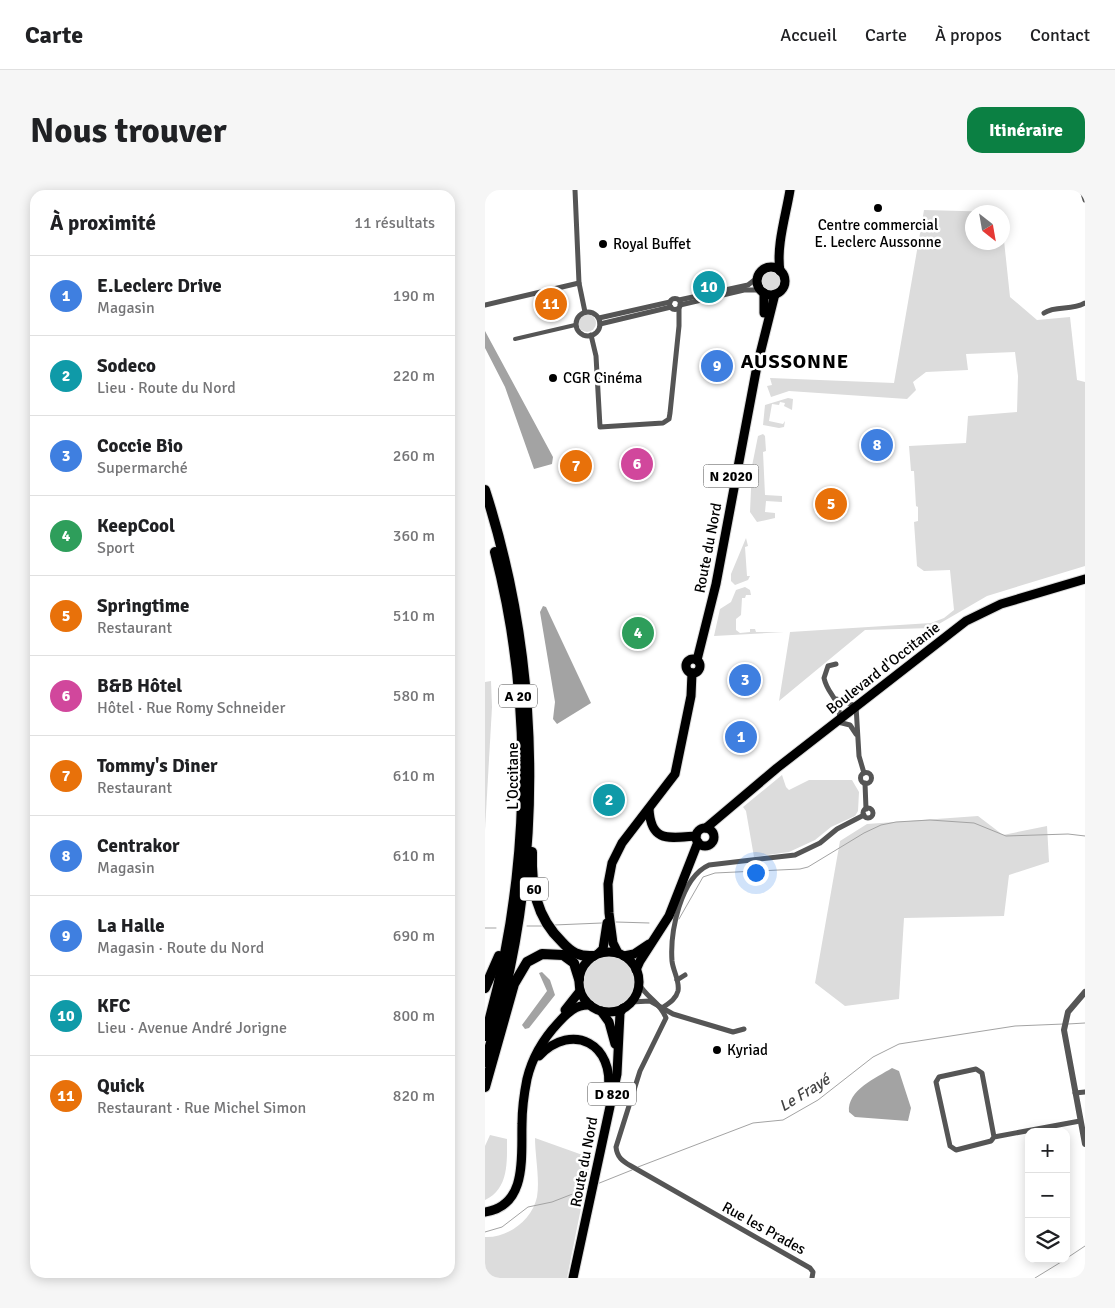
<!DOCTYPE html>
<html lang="fr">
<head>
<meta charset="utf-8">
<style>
	body { margin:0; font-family:Signika,sans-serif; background:#f6f6f6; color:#202124 }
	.controls { position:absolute; right:15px; bottom:15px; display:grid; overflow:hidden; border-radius:10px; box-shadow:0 2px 12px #0003 }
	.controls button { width:45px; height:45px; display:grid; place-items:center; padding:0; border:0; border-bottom:1px solid #e0e0e0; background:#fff; color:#202124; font:25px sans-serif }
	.compass { position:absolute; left:480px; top:15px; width:45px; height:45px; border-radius:50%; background:#fff; box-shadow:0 2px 12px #0003; rotate:149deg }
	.you { position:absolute; left:270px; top:682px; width:18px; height:18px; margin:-12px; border:4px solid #fff; border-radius:50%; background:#1a73e8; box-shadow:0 0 0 8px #1a73e833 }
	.badge { display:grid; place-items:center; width:32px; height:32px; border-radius:50%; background:#0b8043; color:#fff; font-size:16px; font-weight:700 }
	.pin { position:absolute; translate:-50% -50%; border:2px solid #fff; box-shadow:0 1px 5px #0006 }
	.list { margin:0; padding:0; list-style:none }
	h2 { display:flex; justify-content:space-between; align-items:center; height:65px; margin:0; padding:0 20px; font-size:21px }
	h2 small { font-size:16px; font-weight:400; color:#757577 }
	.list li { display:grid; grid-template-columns:32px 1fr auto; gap:15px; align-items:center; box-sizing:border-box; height:80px; padding:0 20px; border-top:1px solid #e0e0e0 }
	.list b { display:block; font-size:19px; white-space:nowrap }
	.list p { margin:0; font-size:16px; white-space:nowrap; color:#757577 }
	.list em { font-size:16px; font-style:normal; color:#757577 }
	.icon { flex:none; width:28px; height:28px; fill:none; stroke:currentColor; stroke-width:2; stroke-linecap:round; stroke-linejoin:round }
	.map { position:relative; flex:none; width:600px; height:1088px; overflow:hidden; border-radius:15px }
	header { display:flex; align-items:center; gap:30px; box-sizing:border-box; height:70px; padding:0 25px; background:#fff; border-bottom:1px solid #e0e0e0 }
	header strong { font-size:24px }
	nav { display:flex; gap:28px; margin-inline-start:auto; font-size:18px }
	.intro { display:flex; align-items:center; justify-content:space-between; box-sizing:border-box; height:120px; padding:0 30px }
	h1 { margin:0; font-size:35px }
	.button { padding:12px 22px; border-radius:15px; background:#0b8043; color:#fff; font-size:18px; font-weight:700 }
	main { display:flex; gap:30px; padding:0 30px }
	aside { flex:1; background:#fff; border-radius:15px; box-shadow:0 2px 12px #0003 }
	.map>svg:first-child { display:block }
</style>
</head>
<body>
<header>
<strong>Carte</strong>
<nav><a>Accueil</a><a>Carte</a><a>À propos</a><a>Contact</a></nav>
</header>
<div class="intro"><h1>Nous trouver</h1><a class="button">Itinéraire</a></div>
<main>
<aside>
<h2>À proximité<small>11 résultats</small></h2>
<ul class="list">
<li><span class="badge" style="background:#3f7fe0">1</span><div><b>E.Leclerc Drive</b><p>Magasin</p></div><em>190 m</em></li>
<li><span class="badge" style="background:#0f9aa8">2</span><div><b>Sodeco</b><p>Lieu · Route du Nord</p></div><em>220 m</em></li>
<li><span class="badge" style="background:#3f7fe0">3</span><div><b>Coccie Bio</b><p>Supermarché</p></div><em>260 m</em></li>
<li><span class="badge" style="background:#2e9e5b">4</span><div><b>KeepCool</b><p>Sport</p></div><em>360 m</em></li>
<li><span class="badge" style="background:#e8710a">5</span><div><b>Springtime</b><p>Restaurant</p></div><em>510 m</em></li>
<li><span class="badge" style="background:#d1479c">6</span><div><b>B&amp;B Hôtel</b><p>Hôtel · Rue Romy Schneider</p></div><em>580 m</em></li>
<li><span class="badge" style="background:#e8710a">7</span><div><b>Tommy's Diner</b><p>Restaurant</p></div><em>610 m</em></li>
<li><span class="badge" style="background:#3f7fe0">8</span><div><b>Centrakor</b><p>Magasin</p></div><em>610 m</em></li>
<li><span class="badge" style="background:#3f7fe0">9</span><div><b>La Halle</b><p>Magasin · Route du Nord</p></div><em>690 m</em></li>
<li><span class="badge" style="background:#0f9aa8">10</span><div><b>KFC</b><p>Lieu · Avenue André Jorigne</p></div><em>800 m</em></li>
<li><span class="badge" style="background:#e8710a">11</span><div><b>Quick</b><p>Restaurant · Rue Michel Simon</p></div><em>820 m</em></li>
</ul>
</aside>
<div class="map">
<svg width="600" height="1088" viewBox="0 0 600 1088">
	<rect width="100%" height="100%" fill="#fff"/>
	<g fill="#dcdcdc">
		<path d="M439,20l76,2h-27v30h30v-11l7,66 27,23 33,-3 7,63 8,2v184l-98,30 -55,32 -67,2 -86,71 11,-69 141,-9 13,-5 10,-8 -4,-40 -26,1 -7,-5 -3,-44 4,-1v-14l-2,-1 -2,-35h-3l-2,-25 57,-3 2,-27 49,-4 1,-36 -3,-24 -49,2 2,16 -42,2 -13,10 3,8 -9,9 -118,-8 -18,6 -4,-11 5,-1 -2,-7 124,5z"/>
		<circle cx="286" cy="91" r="11"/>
		<circle cx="102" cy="133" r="9"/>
		<path d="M303,208l5,1 -1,11 -8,-4 1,-3 -5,-1 -1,3 -7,-1 -3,17 14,3 2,-3 -1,6 -5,1 -16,-3 2,-20z"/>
		<path d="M278,244l2,2 1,15 -3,1 2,43 17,1v6l-16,-1 -1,11 10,1v5l-18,4 -7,-10 2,-46 6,-30z"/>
		<path d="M261,348l2,8 -3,1 2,29h3l-2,4 -13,5 -4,-4v-7z"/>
		<path d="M260,397l5,3 1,5h-5l-1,3h-3l-1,17 -5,4v11l4,3 10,-1v-3h5l1,3h28l-70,4 6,-27 11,-7 5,-12z"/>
		<path d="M6,491l1,26 -7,123v-148z"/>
		<path d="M297,585l4,12 3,3 20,-10h43l7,12 -1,19 -3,5 -24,11 -16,13 -26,12 -35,5 -8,-46 -3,-4z"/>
		<path d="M493,626l25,19 44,-9 2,36 -40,13 -5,41 -100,2 -5,81 -54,7 -30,-23 25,-142 27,-17z"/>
		<circle cx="124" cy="792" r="26"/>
		<path d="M5,945l17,4c0,23 2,50 -22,61v-54z"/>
		<path d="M50,948l56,20 -24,120h-82v-41c23,1 47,-17 52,-40 3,-18 -2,-41 -2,-59z"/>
	</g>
	<g fill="#a3a3a3">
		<path d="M0,141l68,126 -1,7 -18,5 -29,-82 -20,-39z"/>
		<path d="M58,416l3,1 45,96 -34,21 -4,-5 2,-17 -15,-90z"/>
		<path d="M57,782l8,8 5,15 -26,33 -4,1 -3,-4 25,-34 -8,-18z"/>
		<path d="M407,878l7,3 12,37 -3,13 -53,-4 -6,-5c-2,-22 27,-34 43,-44z"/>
	</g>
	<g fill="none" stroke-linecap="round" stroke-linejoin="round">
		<g stroke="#a3a3a3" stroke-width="1">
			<path d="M194,729l24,-42 12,-4 85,-4 8,-2 56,-34 17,-8 15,-3 34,-2 44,3 32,13 62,-2 17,2"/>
			<path d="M131,732l33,1"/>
			<path d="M69,735l48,-2"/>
			<path d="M42,736h16"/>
			<path d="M0,738h11"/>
			<path d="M583,834l17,-1"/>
			<path d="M153,977l115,-44 30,-3 35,-20 55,-43 26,-13 116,-18 49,-2"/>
			<path d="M112,994l35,-14"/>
			<path d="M0,1042l17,-5 26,-20 24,-5 36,-14"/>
			<path d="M582,1068l18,-12"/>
			<path d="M550,1088l31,-19"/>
		</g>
		<g stroke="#dbdbdb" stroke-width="11">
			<g id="primary">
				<circle cx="286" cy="91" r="14"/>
				<path d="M295,81c-4,-25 6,-56 10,-81"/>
				<path d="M279,103v20"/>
				<circle cx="208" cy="476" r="7"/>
				<path d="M212,470l19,-76 41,-218 18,-72"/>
				<path d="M164,619c2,34 20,29 47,27"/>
				<circle cx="220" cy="647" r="9"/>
				<path d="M221,638l71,-60 189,-147 35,-17 84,-25"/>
				<circle cx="124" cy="792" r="30"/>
				<path d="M114,763l4,-4 4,-26"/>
				<path d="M133,763l-5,-10 -4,-30 -1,-29 4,-21 10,-20 53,-69 16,-78 1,-23"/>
				<path d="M139,766l10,-2 15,-10"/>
				<path d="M151,780l4,-9 29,-45 29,-74"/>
				<path d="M80,820l15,-19"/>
				<path d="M116,821l8,11 6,22"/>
				<path d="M54,866c34,-35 76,-11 69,35"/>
				<path d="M0,1022c43,-6 36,-57 37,-88 0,-16 2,-30 5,-45 5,-21 17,-41 31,-56 9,-10 18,-19 32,-18"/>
				<path d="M88,1088l44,-204 3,-61 3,-5"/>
			</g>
		</g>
		<g stroke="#dbdbdb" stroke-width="12">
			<g id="motorway">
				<path d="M0,300c59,183 59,389 0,572"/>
				<path d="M47,662c-1,35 4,65 30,90 9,10 17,15 31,14"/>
				<path d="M0,798l14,-32"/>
				<path d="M0,846c45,-154 51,-327 10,-484"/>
				<path d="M0,897l29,-103 13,-22 15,-8 21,1 11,8 5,16"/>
			</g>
		</g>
		<path stroke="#555" stroke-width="4" d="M30,149l60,-14"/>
		<g stroke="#555" stroke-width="5">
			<path d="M90,0l4,93 6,29"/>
			<path d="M597,0l3,10"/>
			<circle cx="190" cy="114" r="5.5"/>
			<path d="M194,110l69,-15 9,-7"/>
			<path d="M0,115l94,-22"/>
			<path d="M195,115l64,-15h17"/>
			<circle cx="103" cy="134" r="12"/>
			<path d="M559,123c12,-8 28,-2 41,-10"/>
			<path d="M114,128l71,-16"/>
			<path d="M115,134l71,-17"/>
			<path d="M106,145l5,21 4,71 63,-4 6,-4 1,-6 9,-87v-18"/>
			<path d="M351,474l-8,2 -4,12c4,18 15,18 16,41"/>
			<path d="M352,509l19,7 3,50 5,17"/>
			<path d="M353,532l12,3 6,9"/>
			<circle cx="381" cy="588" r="5.5"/>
			<path d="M380,593l1,26"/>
			<circle cx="383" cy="623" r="5"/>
			<path d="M192,790l8,-5"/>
			<path d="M154,794c8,14 21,18 27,34l-26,53 -24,76c1,10 6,14 15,19l179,102 3,4 -1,6"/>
			<path d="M146,812l19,-1 23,13 60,18 11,-3"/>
			<path d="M177,818c7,-5 14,-9 16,-17 2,-10 -5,-20 -6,-30 -2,-28 8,-83 37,-96l86,-10 25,-12 17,-14 27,-14"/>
			<path d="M590,903l10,-1"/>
			<path d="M509,947l-12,-64 -6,-4 -37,8 -3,5 14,64 6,4 35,-9 3,-4 86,-16"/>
		</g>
		<path stroke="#555" stroke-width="6" d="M600,802l-17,20 -4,18 21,114"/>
		<use href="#primary" stroke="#000" stroke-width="9"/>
		<use href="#motorway" stroke="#000" stroke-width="10"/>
	</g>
	<g fill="#000" stroke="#fff" stroke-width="2">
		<circle cx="393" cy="18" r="5"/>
		<circle cx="118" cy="54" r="5"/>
		<circle cx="68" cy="188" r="5"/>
		<circle cx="232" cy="860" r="5"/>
	</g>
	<g text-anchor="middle" stroke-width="5" stroke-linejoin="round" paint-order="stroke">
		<g fill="#fff" stroke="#4c4c4c" stroke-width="1">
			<rect x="218.5" y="274.5" width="55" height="23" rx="4"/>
			<rect x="14" y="494.5" width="38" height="23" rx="4"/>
			<rect x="35" y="687.5" width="28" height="23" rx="4"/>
			<rect x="103" y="892.5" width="48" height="23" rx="4"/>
		</g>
		<g font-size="14" font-weight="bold" fill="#000">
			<text x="246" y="291">N 2020</text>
			<text x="33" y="511">A 20</text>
			<text x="49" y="704">60</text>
			<text x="127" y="909">D 820</text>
		</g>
		<g font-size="15" fill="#000" stroke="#fff" text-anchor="start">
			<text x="393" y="40" text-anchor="middle">Centre commercial<tspan x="393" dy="17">E. Leclerc Aussonne</tspan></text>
			<text x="128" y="59">Royal Buffet</text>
			<text x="78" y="193">CGR Cinéma</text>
			<text x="242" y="865">Kyriad</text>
		</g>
		<g font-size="15" fill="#000" stroke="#fff">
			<text transform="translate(223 358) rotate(-79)" y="5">Route du Nord</text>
			<text transform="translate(398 478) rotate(-38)" y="5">Boulevard d'Occitanie</text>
			<text transform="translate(28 586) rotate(-90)" y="5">L'Occitane</text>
			<text transform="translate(99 972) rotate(-79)" y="5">Route du Nord</text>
			<text transform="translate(279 1038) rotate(29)" y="5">Rue les Prades</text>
		</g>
		<g font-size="16" font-style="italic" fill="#444" stroke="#fff">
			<text transform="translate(319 902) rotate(-32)" y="6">Le Frayé</text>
		</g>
		<g font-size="20" font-weight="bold" letter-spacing="1" fill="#000" stroke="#fff">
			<text x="310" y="178">AUSSONNE</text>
		</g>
	</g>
</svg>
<div class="controls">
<button>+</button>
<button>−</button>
<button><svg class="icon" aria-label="layers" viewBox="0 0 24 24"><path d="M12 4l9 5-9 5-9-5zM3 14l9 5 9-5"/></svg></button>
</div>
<svg class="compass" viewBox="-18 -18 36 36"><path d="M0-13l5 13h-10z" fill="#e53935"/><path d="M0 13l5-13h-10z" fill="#757577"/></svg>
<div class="you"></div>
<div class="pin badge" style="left:256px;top:547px;background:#3f7fe0">1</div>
<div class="pin badge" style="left:124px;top:610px;background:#0f9aa8">2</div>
<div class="pin badge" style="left:260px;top:490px;background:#3f7fe0">3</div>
<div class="pin badge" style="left:153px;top:443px;background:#2e9e5b">4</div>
<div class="pin badge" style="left:346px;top:314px;background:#e8710a">5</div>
<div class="pin badge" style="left:152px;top:274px;background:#d1479c">6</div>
<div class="pin badge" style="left:91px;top:276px;background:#e8710a">7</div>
<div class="pin badge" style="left:392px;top:255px;background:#3f7fe0">8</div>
<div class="pin badge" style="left:232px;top:176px;background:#3f7fe0">9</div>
<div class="pin badge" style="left:224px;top:97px;background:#0f9aa8">10</div>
<div class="pin badge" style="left:66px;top:114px;background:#e8710a">11</div>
</div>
</main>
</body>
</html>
